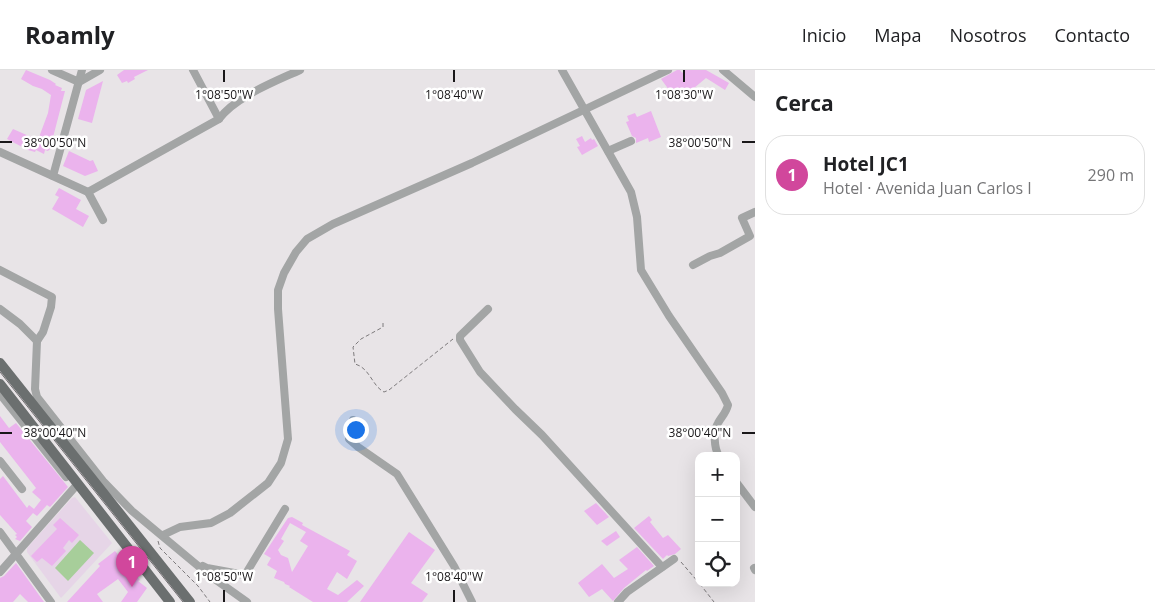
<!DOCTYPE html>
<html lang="es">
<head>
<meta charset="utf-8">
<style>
	body { margin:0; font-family:"Open Sans",sans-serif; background:#f2f2f2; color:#202124 }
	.controls { position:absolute; right:15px; bottom:15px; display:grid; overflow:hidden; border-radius:10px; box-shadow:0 5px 20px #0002 }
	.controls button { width:45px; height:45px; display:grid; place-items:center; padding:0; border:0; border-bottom:1px solid #e0e0e0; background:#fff; color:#202124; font:25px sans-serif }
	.you { position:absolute; left:355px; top:359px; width:18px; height:18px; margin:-12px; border:4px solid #fff; border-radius:50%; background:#1a73e8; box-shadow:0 0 0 8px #1a73e833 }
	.badge { display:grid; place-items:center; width:32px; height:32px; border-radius:50%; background:#d24921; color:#fff; font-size:16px; font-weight:700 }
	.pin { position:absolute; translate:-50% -41px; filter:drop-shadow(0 1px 2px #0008) }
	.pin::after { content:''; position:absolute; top:26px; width:18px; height:15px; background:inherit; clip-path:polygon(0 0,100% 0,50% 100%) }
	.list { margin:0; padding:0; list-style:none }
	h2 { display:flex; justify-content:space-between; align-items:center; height:65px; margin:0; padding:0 20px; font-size:21px }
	h2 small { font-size:16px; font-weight:400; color:#757577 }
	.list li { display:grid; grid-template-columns:32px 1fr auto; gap:15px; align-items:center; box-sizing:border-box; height:80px; margin:0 10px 10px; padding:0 10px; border:1px solid #e0e0e0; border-radius:20px }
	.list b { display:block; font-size:19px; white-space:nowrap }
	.list p { margin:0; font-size:16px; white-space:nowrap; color:#757577 }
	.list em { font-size:16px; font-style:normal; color:#757577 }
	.icon { flex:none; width:28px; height:28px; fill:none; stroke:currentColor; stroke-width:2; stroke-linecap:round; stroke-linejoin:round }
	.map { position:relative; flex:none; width:755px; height:532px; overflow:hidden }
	header { display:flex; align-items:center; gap:30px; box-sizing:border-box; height:70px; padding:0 25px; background:#fff; border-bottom:1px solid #e0e0e0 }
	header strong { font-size:24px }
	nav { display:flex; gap:28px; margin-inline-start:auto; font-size:18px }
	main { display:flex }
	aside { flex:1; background:#fff }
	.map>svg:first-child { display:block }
</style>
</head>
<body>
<header>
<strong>Roamly</strong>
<nav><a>Inicio</a><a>Mapa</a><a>Nosotros</a><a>Contacto</a></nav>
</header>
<main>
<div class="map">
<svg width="755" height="532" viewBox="0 0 755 532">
	<rect width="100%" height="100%" fill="#e8e4e7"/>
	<path fill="#e6d5e7" d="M75,427l37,46 -51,55 -34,-46v-4l45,-50z"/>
	<path fill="#a7ce9a" d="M80,470l14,13 -26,28 -13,-13z"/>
	<g fill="#ebb3ed" fill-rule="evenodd">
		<path d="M26,0l24,10 6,4 -1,1 7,3 -1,3h4l-15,58 -2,2 -3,-1 -1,4 -8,-4 -1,2 -7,-2 -21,-11 6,-10 25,11 10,-27 3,-18 -9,-6 -9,-3 -12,-7z"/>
		<path d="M124,0h24l-14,7 1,2 -7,4 -1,-2 -5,2 -5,-8z"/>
		<path d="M677,0h3l2,3 3,-3h21l23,13 -4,7 -19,-12 -12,10 -19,10 -14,-19z"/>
		<path d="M103,11l-11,42 -14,-4 8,-29z"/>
		<path d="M651,41l10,26 -12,5 -1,-4 -12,5v-5l-4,-2 -6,-14 3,-1 -2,-5 8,-3 2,4z"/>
		<path d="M582,66l3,6 6,-4 1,2 2,-1 4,7 -16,9 -5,-8 3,-1 -4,-7z"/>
		<path d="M69,81l21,10 3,-1 5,11 -13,5 -22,-10z"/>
		<path d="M59,118l22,12 -5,9 13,7 -6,11 -31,-18 7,-12 -4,-2z"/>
		<path d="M0,346l9,12 7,-5 52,64 -18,20 -3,-2 -10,11 -4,-3 -7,8 6,6 -12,14 -5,-2 2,-2 -2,-2 2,-1 -17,-19v-36l3,-3 24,32 2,-3 5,4 7,-9 -9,-8 4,-4 -36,-46z"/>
		<path d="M596,433l13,14 -12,8 -13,-14z"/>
		<path d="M649,446l3,4 -2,2 13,16 5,-3 13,14 -6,5 -7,2 -1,-1 -4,4 -29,-31z"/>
		<path d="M292,447l11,6 -1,2 48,26 -3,4 10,6 -10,18 -10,-7 -10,17 11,6 19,-15 7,6 -17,16h-34l-24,-15 1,-1 -5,-2 -1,-2 -10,-4 3,-7 -10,-6 4,-7 -7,-4 24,-36zM290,453l16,9 -6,9 8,5 -16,26 -4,-14 -7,-3 -3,-5 6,-9 -3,-2z"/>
		<path d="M60,448l19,17 -7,8 -3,-3 -6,8 3,3 -14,15 -10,-8 -5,4 -6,-6 26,-27 -4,-4z"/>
		<path d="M616,461l4,6 -13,9 -6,-5z"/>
		<path d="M409,462l26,18 -24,33 17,11 -6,8h-62z"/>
		<path d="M637,477l17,19 -7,5 -1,-1 -22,18 -11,13 -11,-12 -13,8 -11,-14 24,-19 12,14 14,-9 -9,-9z"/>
		<path d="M115,481l25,29 -2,1 9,7 -10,14h-16l7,-10 -10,-13 -21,15 6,8h-36l33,-36 -2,-2z"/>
		<path d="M16,493l28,39h-16l-8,-8 -7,8h-13v-24l4,-2z"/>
	</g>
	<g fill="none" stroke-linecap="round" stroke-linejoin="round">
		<g stroke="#7d7a7c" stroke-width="1" stroke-dasharray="4 2.5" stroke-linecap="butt">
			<path d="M383,253v4l-22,12 -8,8 2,17c15,4 17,22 29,28l5,-2 64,-51"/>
			<path d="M158,471l2,7 38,38 12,16"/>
			<path d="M681,492l18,21"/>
			<path d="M700,514l14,18"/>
		</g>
		<g stroke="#a3a5a5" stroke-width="8">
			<path d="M52,0l27,12 21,-12"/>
			<path d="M193,0l26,49"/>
			<path d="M562,0l69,122 6,25 4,53 28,46 53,77 6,12c-2,8 -6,11 -10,18 -5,8 -4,25 1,33"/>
			<path d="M723,0l32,27"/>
			<path d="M608,81l23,-10"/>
			<path d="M0,82l88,40 15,28"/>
			<path d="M53,106l29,-106"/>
			<path d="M88,122l131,-73c16,-22 55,-37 81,-49"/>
			<path d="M693,195l17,-9 10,-3 30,-17 -8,-18 13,-6"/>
			<path d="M0,200l52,27 -1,10 -8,25 -6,9 -2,48 2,8 66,84 29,30 77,64 38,27"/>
			<path d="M0,239l20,15 17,17"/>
			<path d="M488,239l-28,27v4l20,32 35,37 27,26 120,132"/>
			<path d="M0,324l66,83"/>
			<path d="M353,350l-4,19 9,8 39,27 57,92 18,36"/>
			<path d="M0,391l22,28"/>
			<path d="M736,412l19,25"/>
			<path d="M0,462l51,70"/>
			<path d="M163,465l17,-8 31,-4 19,-10 38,-30 13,-20 7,-24 -10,-130v-19l6,-17 12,-21 11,-13 26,-15 139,-61 196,-93"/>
			<path d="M203,496l4,2 38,7 40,-66"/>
			<path d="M754,498l1,2"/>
			<path d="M0,502l75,-85"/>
			<path d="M618,532l9,-10 47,-33"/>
		</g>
		<g stroke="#6b6f6f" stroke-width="10">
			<path d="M0,293l190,239"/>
			<path d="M0,314l170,218"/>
		</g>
		<path stroke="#6f6c6f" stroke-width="1" d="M0,302l183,230"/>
	</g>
	<path fill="none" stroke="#191719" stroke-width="2" d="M224,0v12M454,0v12M684,0v12M0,72h12M742,72h13M0,363h12M742,363h13M224,520v12M454,520v12"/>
	<g font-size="12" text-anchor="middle" fill="#191719" stroke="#fff" stroke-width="5" stroke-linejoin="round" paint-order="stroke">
		<text x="224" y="29">1°08'50"W</text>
		<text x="454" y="29">1°08'40"W</text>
		<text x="684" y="29">1°08'30"W</text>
		<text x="55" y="77">38°00'50"N</text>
		<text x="700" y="77">38°00'50"N</text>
		<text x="55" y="367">38°00'40"N</text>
		<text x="700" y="367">38°00'40"N</text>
		<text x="224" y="511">1°08'50"W</text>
		<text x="454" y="511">1°08'40"W</text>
	</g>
</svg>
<div class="controls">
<button>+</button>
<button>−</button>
<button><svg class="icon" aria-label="locate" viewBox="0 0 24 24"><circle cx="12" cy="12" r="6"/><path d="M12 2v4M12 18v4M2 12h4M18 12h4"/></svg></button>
</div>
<div class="you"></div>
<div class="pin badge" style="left:132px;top:517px;background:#d1479c">1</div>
</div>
<aside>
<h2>Cerca<small></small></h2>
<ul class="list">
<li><span class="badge" style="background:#d1479c">1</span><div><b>Hotel JC1</b><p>Hotel · Avenida Juan Carlos I</p></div><em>290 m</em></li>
</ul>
</aside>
</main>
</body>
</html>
